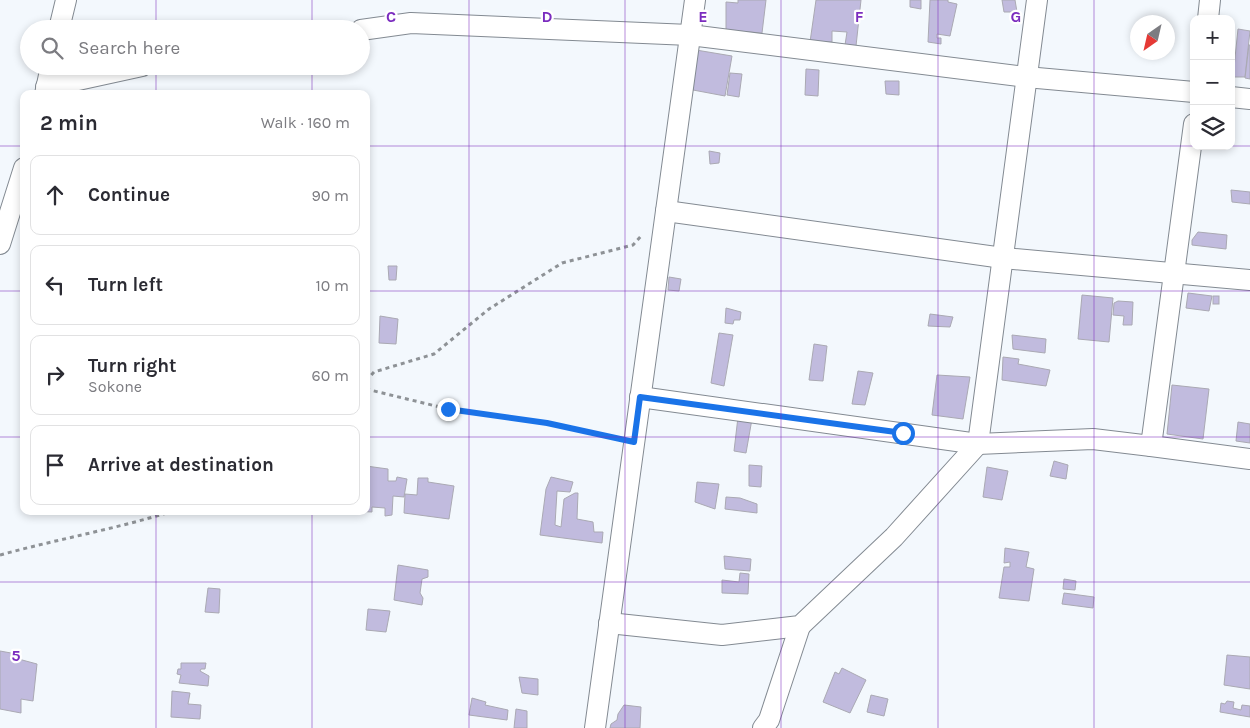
<!DOCTYPE html>
<html lang="en">
<head>
<meta charset="utf-8">
<style>
	body { margin:0; font-family:Karla,sans-serif; background:#f2f2f3; color:#2b2b33 }
	.controls { position:absolute; right:15px; top:15px; display:grid; overflow:hidden; border-radius:10px; box-shadow:0 2px 8px #0003 }
	.controls button { width:45px; height:45px; display:grid; place-items:center; padding:0; border:0; border-bottom:1px solid #e1e1e2; background:#fff; color:#2b2b33; font:25px sans-serif }
	.compass { position:absolute; left:1130px; top:15px; width:45px; height:45px; border-radius:50%; background:#fff; box-shadow:0 2px 8px #0003; rotate:214deg }
	.stop { position:absolute; width:15px; height:15px; margin:-11px; border:4px solid #1a73e8; border-radius:50%; background:#fff }
	.stop.end { background:#1a73e8; border-color:#fff; box-shadow:0 1px 5px #0008 }
	.list { margin:0; padding:0; list-style:none }
	h2 { display:flex; justify-content:space-between; align-items:center; height:65px; margin:0; padding:0 20px; font-size:21px }
	h2 small { font-size:16px; font-weight:400; color:#7c7c81 }
	.list li { display:grid; grid-template-columns:32px 1fr auto; gap:15px; align-items:center; box-sizing:border-box; height:80px; margin:0 10px 10px; padding:0 10px; border:1px solid #e1e1e2; border-radius:10px }
	.list b { display:block; font-size:19px; white-space:nowrap }
	.list p { margin:0; font-size:16px; white-space:nowrap; color:#7c7c81 }
	.list em { font-size:16px; font-style:normal; color:#7c7c81 }
	.icon { flex:none; width:28px; height:28px; fill:none; stroke:currentColor; stroke-width:2; stroke-linecap:round; stroke-linejoin:round }
	.map { position:relative; flex:none; width:1250px; height:728px; overflow:hidden }
	.search { position:absolute; background:#fff; box-shadow:0 2px 8px #0003; left:20px; top:20px; width:350px; height:55px; display:flex; align-items:center; gap:12px; box-sizing:border-box; padding:0 18px; border-radius:28px; color:#7c7c81; font-size:19px }
	.panel { position:absolute; background:#fff; box-shadow:0 2px 8px #0003; left:20px; top:90px; width:350px; height:425px; border-radius:10px }
	.map>svg:first-child { display:block }
</style>
</head>
<body>
<div class="map">
<svg width="1250" height="728" viewBox="0 0 1250 728">
	<rect width="100%" height="100%" fill="#f3f8fd"/>
	<g fill="#c1bbde" stroke="#aaa9b3">
		<path d="M738,0h28l-4,33 -36,-3v-28l12,1z"/>
		<path d="M816,0h45l-5,46 -11,-1 2,-13 -15,-1v11h-22z"/>
		<path d="M910,0h11v9l-11,-2z"/>
		<path d="M930,0h18v2l9,2 -7,32 -13,-2v4h4v6l-13,-2z"/>
		<path d="M1002,0h13l2,12h-13z"/>
		<path d="M1238,29l12,2 -5,46h-12z"/>
		<path d="M1249,45h1v34l-5,-1z"/>
		<path d="M696,50l36,6 -7,40 -32,-6z"/>
		<path d="M806,69l13,1 -1,26 -13,-1z"/>
		<path d="M730,73l12,1 -3,23 -12,-2z"/>
		<path d="M885,81h14v14l-13,-1z"/>
		<path d="M709,151l11,2 -1,10 -9,1z"/>
		<path d="M1231,190l19,2v12l-18,-2z"/>
		<path d="M1198,232l29,3 -1,14 -34,-4v-5z"/>
		<path d="M388,266h9l-1,14h-7z"/>
		<path d="M669,277l12,2 -2,12 -11,-1z"/>
		<path d="M1188,293l24,3 -3,15 -23,-3z"/>
		<path d="M1082,295l31,3 -4,44 -31,-3z"/>
		<rect x="1213" y="296" width="6" height="8"/>
		<path d="M1118,301l15,1 -1,23h-9l1,-9 -11,-1 1,-12z"/>
		<path d="M726,308l15,4 -1,8h-6l-1,4 -8,-1z"/>
		<path d="M930,314l23,3 -3,10 -22,-1z"/>
		<path d="M380,316l18,3 -2,25 -17,-1z"/>
		<path d="M719,333l14,2 -9,51 -13,-3z"/>
		<path d="M1012,335l34,4 -1,14 -32,-4z"/>
		<path d="M814,344l13,2 -4,35 -14,-1z"/>
		<path d="M1003,357l16,2 -1,5 32,6 -4,16 -44,-6z"/>
		<path d="M858,371l15,2 -8,32 -13,-1z"/>
		<path d="M937,375l33,2 -7,42 -31,-4z"/>
		<path d="M1172,385l37,4 -6,50 -36,-5z"/>
		<path d="M738,417l14,2 -6,34 -12,-2z"/>
		<path d="M1238,422l12,2v19l-14,-2z"/>
		<path d="M1054,461l14,4 -2,14 -16,-3z"/>
		<path d="M749,465l13,1 -1,21 -12,-1z"/>
		<path d="M366,466l22,3v12h8l1,-4 10,2 -3,18 -11,-1 -1,19 -7,1v-8l-13,-1v5l-19,-1h13z"/>
		<path d="M987,467l21,4 -6,29 -19,-3z"/>
		<path d="M551,477l22,5 -3,10 -13,-1 -2,34 6,2 3,-28 11,-6h3l-1,26 16,3 1,10h9l-1,11 -62,-8 6,-46z"/>
		<path d="M418,478h10v4l26,4 -5,33 -45,-6 1,-19 12,1z"/>
		<path d="M697,482l22,2 -4,25 -20,-7z"/>
		<path d="M726,497l14,1 17,6v9l-32,-4z"/>
		<path d="M1005,548l24,4 -3,15 8,2 -5,32 -30,-3 5,-31h6v-5l-6,1z"/>
		<path d="M724,556l27,3 -1,12 -25,-2z"/>
		<path d="M398,565l30,5v7l-6,2 -2,14 3,5 -1,7 -28,-5z"/>
		<path d="M740,573l9,1 -1,20 -26,-1v-13l17,2z"/>
		<path d="M1064,579l12,2 -1,9 -12,-1z"/>
		<path d="M208,588l12,1 -1,24 -14,-1z"/>
		<path d="M1064,593l30,4 -1,11 -31,-4z"/>
		<path d="M368,609l22,2 -4,21 -20,-2z"/>
		<path d="M0,651l11,2v4l26,7 -4,37 -12,-2v14l-21,-4z"/>
		<path d="M1227,655l23,2v32l-26,-4z"/>
		<path d="M181,663h25l-1,6h-4l-1,2 9,5 -1,10 -29,-3 2,-8 -4,-1 1,-5h3z"/>
		<path d="M842,668l24,12 -16,33 -27,-11 12,-30 4,2z"/>
		<path d="M519,677l19,2v16l-16,-2z"/>
		<path d="M172,691l18,2 -2,11 13,1 -1,14 -29,-2z"/>
		<path d="M871,695l17,4 -4,17 -17,-4z"/>
		<path d="M472,698l14,4 -1,3 23,5 -1,10 -38,-5z"/>
		<path d="M1227,701l7,1 -1,6 8,2 1,-5 8,1v11l-30,-5 1,-9 4,1z"/>
		<path d="M624,705l17,2 -1,21h-30l1,-4 6,-4 1,-6z"/>
		<path d="M516,709l11,2v17h-13z"/>
	</g>
	<g fill="none" stroke-linecap="round" stroke-linejoin="round">
		<g stroke="#838a92" stroke-width="22">
			<g id="minor">
				<path d="M1208,19l2,-19"/>
				<path d="M59,29l7,-29"/>
				<path d="M361,30l50,-7 279,12 336,42 168,15"/>
				<path d="M46,87l96,-21"/>
				<path d="M45,94l6,-28"/>
				<path d="M1231,97l19,2"/>
				<path d="M666,211l337,47 247,22"/>
				<path d="M0,244l24,-76"/>
				<path d="M640,397l338,47 115,-5 58,7 43,-322"/>
				<path d="M1151,446l99,13"/>
				<path d="M609,623l113,12 78,-9 94,-89 84,-93 59,-444"/>
				<path d="M595,728l100,-728"/>
				<path d="M763,728l6,-8 31,-94"/>
			</g>
		</g>
		<g stroke="#8e9296" stroke-width="3" stroke-dasharray="4 4" stroke-linecap="butt">
			<path d="M366,381l8,-9 60,-18 55,-45 73,-46 71,-18 9,-10"/>
			<path d="M366,389l82,20 99,14 69,15"/>
			<path d="M0,555c58,-16 116,-26 173,-44"/>
		</g>
		<use href="#minor" stroke="#fff" stroke-width="20"/>
	</g>
	<g fill="none" stroke-linecap="round" stroke-linejoin="round">
		<path stroke="#1a73e8" stroke-width="6" d="M448,409l99,14 87,19 6,-45 263,36"/>
	</g>
	<path fill="none" stroke="#7b2cbf" stroke-width="1" stroke-opacity="0.55" d="M156,0v29M312,0v29M469,0v728M625,0v728M781,0v728M938,0v728M1094,0v728M156,66v28M312,66v28M0,146h24M366,146h828M1231,146h19M0,291h24M366,291h884M0,437h24M366,437h884M156,511v217M312,511v217M0,582h1250"/>
	<g font-size="16" text-anchor="middle" font-weight="bold" fill="#7b2cbf" stroke="#fff" stroke-width="4.5" stroke-linejoin="round" paint-order="stroke">
		<text x="391" y="22">C</text>
		<text x="547" y="22">D</text>
		<text x="703" y="22">E</text>
		<text x="859" y="22">F</text>
		<text x="1016" y="22">G</text>
		<text x="16" y="661">5</text>
	</g>
</svg>
<div class="controls">
<button>+</button>
<button>−</button>
<button><svg class="icon" aria-label="layers" viewBox="0 0 24 24"><path d="M12 4l9 5-9 5-9-5zM3 14l9 5 9-5"/></svg></button>
</div>
<svg class="compass" viewBox="-18 -18 36 36"><path d="M0-13l5 13h-10z" fill="#e53935"/><path d="M0 13l5-13h-10z" fill="#7c7c81"/></svg>
<div class="stop" style="left:903px;top:433px"></div>
<div class="stop end" style="left:448px;top:409px"></div>
<div class="search"><svg class="icon" aria-label="search" viewBox="0 0 24 24"><circle cx="10" cy="10" r="6"/><path d="M15 15l6 6"/></svg>Search here</div>
<section class="panel">
<h2>2 min<small>Walk · 160 m</small></h2>
<ul class="list">
<li><svg class="icon" aria-label="ahead" viewBox="0 0 24 24"><path d="M12 20V5M6 11l6-6 6 6"/></svg><div><b>Continue</b></div><em>90 m</em></li>
<li><svg class="icon" aria-label="left" viewBox="0 0 24 24"><path d="M17 20v-9H6M10 6l-5 5 5 5"/></svg><div><b>Turn left</b></div><em>10 m</em></li>
<li><svg class="icon" aria-label="right" viewBox="0 0 24 24"><path d="M7 20v-9h11M14 6l5 5-5 5"/></svg><div><b>Turn right</b><p>Sokone</p></div><em>60 m</em></li>
<li><svg class="icon" aria-label="arrive" viewBox="0 0 24 24"><path d="M6 21V4h12l-3 4 3 4H6"/></svg><div><b>Arrive at destination</b></div></li>
</ul>
</section>
</div>
</body>
</html>
